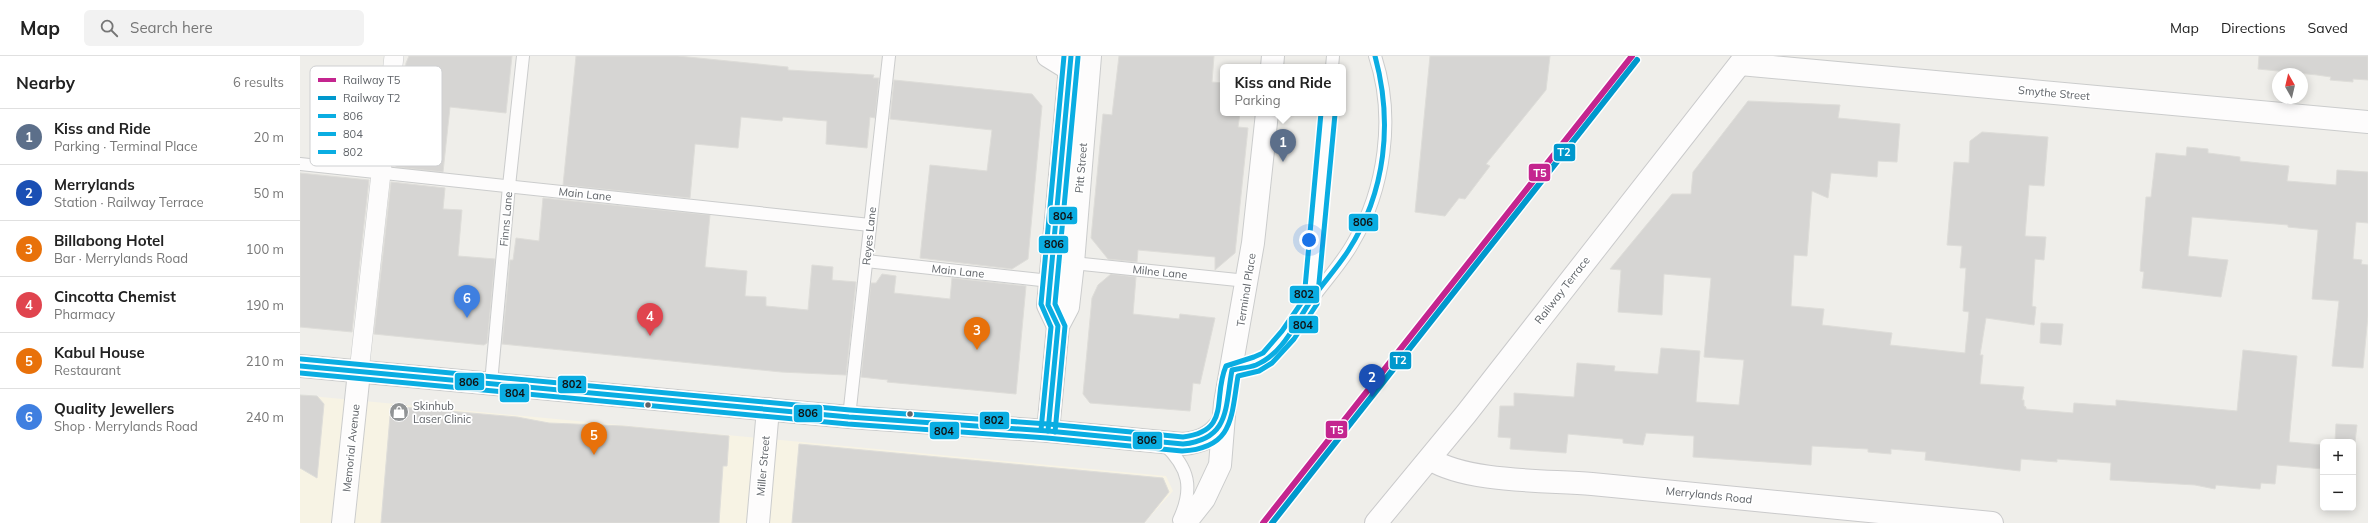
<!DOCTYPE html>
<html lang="en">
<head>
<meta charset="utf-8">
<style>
	body { margin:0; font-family:Mulish,sans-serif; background:#f2f2f2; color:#222 }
	.controls { position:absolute; right:12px; bottom:12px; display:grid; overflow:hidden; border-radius:6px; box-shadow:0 2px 10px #0003 }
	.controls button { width:36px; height:36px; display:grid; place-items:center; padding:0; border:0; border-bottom:1px solid #e0e0e0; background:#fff; color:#222; font:20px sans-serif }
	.compass { position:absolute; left:1972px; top:12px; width:36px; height:36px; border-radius:50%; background:#fff; box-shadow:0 2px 10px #0003; rotate:352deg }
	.you { position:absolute; left:1009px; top:184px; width:14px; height:14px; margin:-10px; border:3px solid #fff; border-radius:50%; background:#1a73e8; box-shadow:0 0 0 6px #1a73e833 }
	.badge { display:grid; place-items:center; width:26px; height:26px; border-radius:50%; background:#919496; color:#fff; font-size:13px; font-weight:700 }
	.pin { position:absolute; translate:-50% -33px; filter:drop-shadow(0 1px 2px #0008) }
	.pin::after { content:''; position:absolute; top:21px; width:14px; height:12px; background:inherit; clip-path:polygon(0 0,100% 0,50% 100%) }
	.popup { position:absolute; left:920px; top:8px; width:126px; height:52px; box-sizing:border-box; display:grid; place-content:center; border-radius:6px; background:#fff; filter:drop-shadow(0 1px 3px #0005); font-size:13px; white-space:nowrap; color:#767676 }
	.popup b { font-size:15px; color:#222 }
	.popup::after { content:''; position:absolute; left:50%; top:100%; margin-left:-8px; border:8px solid transparent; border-top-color:#fff }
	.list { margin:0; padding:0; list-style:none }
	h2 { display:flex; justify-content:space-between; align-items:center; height:52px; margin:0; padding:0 16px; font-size:17px }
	h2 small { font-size:13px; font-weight:400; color:#767676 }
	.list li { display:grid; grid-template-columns:26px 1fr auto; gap:12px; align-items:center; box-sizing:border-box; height:56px; padding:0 16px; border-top:1px solid #e0e0e0 }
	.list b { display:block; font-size:15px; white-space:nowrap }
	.list p { margin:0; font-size:13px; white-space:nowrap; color:#767676 }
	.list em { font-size:13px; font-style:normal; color:#767676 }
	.icon { flex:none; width:22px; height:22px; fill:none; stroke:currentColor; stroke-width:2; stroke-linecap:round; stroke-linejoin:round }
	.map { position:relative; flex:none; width:2068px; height:467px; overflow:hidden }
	header { display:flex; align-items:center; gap:24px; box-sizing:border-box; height:56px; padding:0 20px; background:#fff; border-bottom:1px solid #e0e0e0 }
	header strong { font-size:19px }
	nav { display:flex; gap:22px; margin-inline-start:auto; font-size:14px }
	.search { width:280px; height:36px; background:#f2f2f2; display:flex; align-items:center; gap:10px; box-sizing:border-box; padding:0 14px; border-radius:6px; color:#767676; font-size:15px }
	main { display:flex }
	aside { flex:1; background:#fff }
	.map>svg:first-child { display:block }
</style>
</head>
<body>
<header>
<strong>Map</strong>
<div class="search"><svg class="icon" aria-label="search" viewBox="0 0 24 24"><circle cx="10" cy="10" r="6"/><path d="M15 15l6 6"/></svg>Search here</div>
<nav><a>Map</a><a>Directions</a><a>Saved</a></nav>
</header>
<main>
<aside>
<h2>Nearby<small>6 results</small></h2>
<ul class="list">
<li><span class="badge" style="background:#5c6f8a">1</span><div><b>Kiss and Ride</b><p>Parking · Terminal Place</p></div><em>20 m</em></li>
<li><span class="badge" style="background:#1a4fb4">2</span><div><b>Merrylands</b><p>Station · Railway Terrace</p></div><em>50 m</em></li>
<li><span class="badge" style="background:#e8710a">3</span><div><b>Billabong Hotel</b><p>Bar · Merrylands Road</p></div><em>100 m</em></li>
<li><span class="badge" style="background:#e0444e">4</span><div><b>Cincotta Chemist</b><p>Pharmacy</p></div><em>190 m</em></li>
<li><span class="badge" style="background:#e8710a">5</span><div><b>Kabul House</b><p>Restaurant</p></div><em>210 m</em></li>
<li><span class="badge" style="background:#3f7fe0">6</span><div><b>Quality Jewellers</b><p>Shop · Merrylands Road</p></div><em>240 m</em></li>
</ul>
</aside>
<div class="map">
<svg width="2068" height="467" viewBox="0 0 2068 467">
	<rect width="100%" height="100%" fill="#efeeea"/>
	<path fill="#f7f3e4" d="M0,339l866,81 7,15 -29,32h-844z"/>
	<g fill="#d6d5d3" stroke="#deddd9">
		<path d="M109,0h103l-6,57 -56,-6 -7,65 -47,-5 10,-104z"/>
		<path d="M276,0h102l110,11v3l86,5 -1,3h6l-4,40 -5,-1 -3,31 -41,-4 1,-23 -44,-4 -1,4 -41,-4 -3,31 -43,-4 -5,54 -127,-13z"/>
		<path d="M819,0h95l-2,26 11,1v30h17l-2,14 10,1 -13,125 -20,17v-13l-77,-7 -1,12 -29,-3 -17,-21 12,-124 9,1z"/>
		<path d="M1130,0h120l-4,34 -60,74 4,2 -25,33 -6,-1 -14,18 -30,-4z"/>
		<path d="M1959,0h109v24l-15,-1v3l-23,-2 1,-3 -14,-2 -59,-6z"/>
		<path d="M594,24l138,14 10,12 -14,153 -16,10 -92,-11 10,-93 57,6 5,-41 -102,-11z"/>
		<path d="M1448,45l92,4 -2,13 62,6 -3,38 -19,-1 -1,16 -46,-4 -3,25 -16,-7 -5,65 -13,-1 -3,51 33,3 -2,16 70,8 -2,12 75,8 4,-41 -6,-1 3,-43h-6l2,-22 -15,-1 7,-83 15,1 1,-22 12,-9 66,5 -4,49 -15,-1 -4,51 21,1 -2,23 -9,-1 -3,47 4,1 -2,18 -48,-7 -6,37h3l-3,29 44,3 -2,13h2v6l2,1v2l47,4 1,-10 42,3v-6l121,11 6,-61 54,6 -8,86 34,3v24l-46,-4 -2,19 -14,-1 -1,6 -44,-4 -1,4 -20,-4 -85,-5 1,-17 -54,-4v3l-36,-3 -1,12 -95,-11 1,-8 -35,-3v5l-23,-2v-3l-56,-3 -1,19 -118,-8 1,-21 -48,-3 -3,12 -20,-2v-4l-55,-5 -2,19 -56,-4 1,-11 -13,-1 2,-31h14v-13l60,4 3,-34 38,3 -1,5 44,3 3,-26 39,3 -4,51 43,3 5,-45 -40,-3 7,-79 -47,-4 -2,41 -44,-3 3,-42 -11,-1 62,-75h19l2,-22z"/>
		<path d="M1887,91l21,2v4l32,4v4l49,5 -2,15 49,4 1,-15 31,2v51l-12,-1 -3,37 9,1 -1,4 7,1v51l-5,52 -31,-2 7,-65 -27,-2 6,-69 -30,-3v-2l-96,-8 -4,39 40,4 -7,37 -79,-9 2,-16 -4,-1 6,-74h5l5,-44 30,3z"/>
		<path d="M0,117l69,7 -17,152 -52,-5z"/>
		<path d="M91,126l54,6 -2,21 19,1 -4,46 37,3 -8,84 -3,2 -110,-11z"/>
		<path d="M243,142l167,17 -5,52 42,4 -2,25 21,1v9l42,4 4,-45 21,2 -1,13 24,2 -10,93 -65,-3 -279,-28 8,-84h3l3,-22 23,3z"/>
		<path d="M582,218l14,2 -2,17 56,6 2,-21 74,8 -10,108 -129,-12 1,-2 -27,-3 10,-94h5z"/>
		<path d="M811,218l25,3 -3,37 46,5 1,-5 35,4 -15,66 -7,-1 -3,28 -100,-8 -7,-9 9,-96 6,-13z"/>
		<path d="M1741,267l22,1 -2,21 -21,-2z"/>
		<path d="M0,339l17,1 7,8 -7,74 -17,-10z"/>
		<path d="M101,351l116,10 32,6 74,3 106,10 -2,30h-4l-4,57h-338l9,-107z"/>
		<path d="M2036,368l21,1 -2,17h-20z"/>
		<path d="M499,388l364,34 6,14 -25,31h-352z"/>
	</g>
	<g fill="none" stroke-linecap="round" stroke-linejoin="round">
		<g stroke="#cbcccc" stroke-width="14">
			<g id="service">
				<path d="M1032,11l1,-11"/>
				<path d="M0,108l570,61"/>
				<path d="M566,205l184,20"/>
				<path d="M773,207l174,18"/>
				<path d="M1011,245l17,-188"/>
				<path d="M932,314c8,-2 18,-2 26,-6 25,-12 39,-43 54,-65 13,-18 30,-36 41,-56 32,-54 42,-127 22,-187"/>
				<path d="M191,327l18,-197 14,-130"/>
				<path d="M549,361l40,-361"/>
				<path d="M864,388c25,24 30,44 15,76"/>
			</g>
		</g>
		<g stroke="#cbcccc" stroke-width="20">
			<path id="pedestrian" d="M59,316l35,-316"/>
		</g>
		<g stroke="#cbcccc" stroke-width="24">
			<g id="minor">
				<path d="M748,0l21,13"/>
				<path d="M1440,8l628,58"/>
				<path d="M972,11l1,-11"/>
				<path d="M758,270l-10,-21 23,-249"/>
				<path d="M0,310l549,51 199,14 135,13c18,-2 28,-6 40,-22"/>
				<path d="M748,375l10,-105 10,-19 5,-44 17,-207"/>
				<path d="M43,467l16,-151"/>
				<path d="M458,467l10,-114"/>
				<path d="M885,467l19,-24 16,-34 5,-62 28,-160 14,-130"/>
			</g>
		</g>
		<g stroke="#cacacb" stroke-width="24">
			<g id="secondary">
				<path d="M1130,403c38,24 116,21 162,25 133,13 267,26 400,39"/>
				<path d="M1076,467l90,-109 280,-358"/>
			</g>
		</g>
		<use href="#service" stroke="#fdfcfc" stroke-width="12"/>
		<use href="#pedestrian" stroke="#fdfcfc" stroke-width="19"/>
		<use href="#minor" stroke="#fdfcfc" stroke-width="22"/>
		<use href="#secondary" stroke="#fdfcfc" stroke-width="22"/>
		<g stroke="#fff" stroke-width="8">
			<g id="bus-1">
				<path d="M0,310l549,51 199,14 135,13c47,-5 42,-36 49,-74 8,-2 16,-2 24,-5 27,-11 40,-43 56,-66 11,-16 25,-31 36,-48 38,-59 45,-129 27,-195"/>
				<path d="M748,375l10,-105 -10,-21 23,-249"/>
			</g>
		</g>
		<g stroke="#fff" stroke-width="8">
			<g id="bus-2">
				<path d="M0,317l548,51 199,14 135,13c52,-3 49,-34 56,-75l21,-5 13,-8 22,-24 23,-35 18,-190"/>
				<path d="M755,376l10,-106 -10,-22 23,-247"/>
			</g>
		</g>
		<g stroke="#fff" stroke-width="8">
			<g id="bus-3">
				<path d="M1,303l549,51 198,14 135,13c49,-6 29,-39 43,-71l28,-9 9,-4 19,-22 22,-32 17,-186"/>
				<path d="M741,374l10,-103 -10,-23 23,-248"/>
			</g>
		</g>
		<use href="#bus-1" stroke="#0aade2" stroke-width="5"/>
		<use href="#bus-2" stroke="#0aade2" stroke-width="5"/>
		<use href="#bus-3" stroke="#0aade2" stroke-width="5"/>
		<g stroke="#fff" stroke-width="9">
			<path id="rail-1" d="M963,467l369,-467"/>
		</g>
		<g stroke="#fff" stroke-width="9">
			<path id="rail-2" d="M972,467l365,-463"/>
		</g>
		<use href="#rail-1" stroke="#c4258f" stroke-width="6"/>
		<use href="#rail-2" stroke="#0098cd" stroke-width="6"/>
	</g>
	<defs>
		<g id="shop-disc" transform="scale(1)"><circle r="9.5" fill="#919496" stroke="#fff"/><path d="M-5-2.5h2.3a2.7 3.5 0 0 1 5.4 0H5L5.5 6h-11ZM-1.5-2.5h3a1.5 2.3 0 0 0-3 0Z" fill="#fff"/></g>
	</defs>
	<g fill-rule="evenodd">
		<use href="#shop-disc" x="99" y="356"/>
	</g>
	<g fill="#5f6368" stroke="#fff" stroke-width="1.5">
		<circle cx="348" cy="349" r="3.5"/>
		<circle cx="610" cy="358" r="3.5"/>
	</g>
	<g text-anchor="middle" stroke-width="3.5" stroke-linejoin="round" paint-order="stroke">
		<g font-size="11" fill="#5f6368" stroke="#fff">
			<text transform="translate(1754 37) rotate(5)" y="4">Smythe Street</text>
			<text transform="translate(781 112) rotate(-85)" y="4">Pitt Street</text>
			<text transform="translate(285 138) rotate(6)" y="4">Main Lane</text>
			<text transform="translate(206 163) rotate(-85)" y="4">Finns Lane</text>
			<text transform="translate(569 180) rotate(-84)" y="4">Reyes Lane</text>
			<text transform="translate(658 215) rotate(6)" y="4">Main Lane</text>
			<text transform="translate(860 216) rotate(6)" y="4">Milne Lane</text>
			<text transform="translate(946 234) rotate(-81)" y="4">Terminal Place</text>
			<text transform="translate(1262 234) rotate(-52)" y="4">Railway Terrace</text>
			<text transform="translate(51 392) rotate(-84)" y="4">Memorial Avenue</text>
			<text transform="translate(463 410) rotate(-85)" y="4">Miller Street</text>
			<text transform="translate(1409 439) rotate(6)" y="4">Merrylands Road</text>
		</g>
		<g font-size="11" fill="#5f6368" stroke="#fff" text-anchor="start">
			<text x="113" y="354">Skinhub<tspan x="113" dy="13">Laser Clinic</tspan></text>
		</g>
	</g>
	<rect x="10" y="10" width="132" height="100" rx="6" fill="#fff" stroke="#cfd0d2" stroke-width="1"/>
	<rect x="18" y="22" width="18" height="4" fill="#c4258f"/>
	<rect x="18" y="40" width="18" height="4" fill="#0098cd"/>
	<rect x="18" y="58" width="18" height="4" fill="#0aade2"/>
	<rect x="18" y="76" width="18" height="4" fill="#0aade2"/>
	<rect x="18" y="94" width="18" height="4" fill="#0aade2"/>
	<g font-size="11" fill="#5f6368">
		<text x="43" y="28">Railway T5</text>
		<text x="43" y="46">Railway T2</text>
		<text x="43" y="64">806</text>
		<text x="43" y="82">804</text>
		<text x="43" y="100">802</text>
	</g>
	<g stroke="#fff" stroke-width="1.5">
		<rect x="1253" y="87" width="23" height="19" rx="4" fill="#0098cd"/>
		<rect x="1228" y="107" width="23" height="19" rx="4" fill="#c4258f"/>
		<rect x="748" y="150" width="30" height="19" rx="4" fill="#0aade2"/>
		<rect x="1048" y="157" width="31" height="19" rx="4" fill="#0aade2"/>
		<rect x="738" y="179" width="31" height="19" rx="4" fill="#0aade2"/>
		<rect x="989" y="229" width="31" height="19" rx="4" fill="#0aade2"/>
		<rect x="988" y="259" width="31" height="19" rx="4" fill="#0aade2"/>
		<rect x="1089" y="295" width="23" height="19" rx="4" fill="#0098cd"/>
		<rect x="154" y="316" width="31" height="19" rx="4" fill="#0aade2"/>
		<rect x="257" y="319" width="30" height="19" rx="4" fill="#0aade2"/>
		<rect x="199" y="327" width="31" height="20" rx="4" fill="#0aade2"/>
		<rect x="493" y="348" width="30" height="19" rx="4" fill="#0aade2"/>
		<rect x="679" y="355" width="31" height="19" rx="4" fill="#0aade2"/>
		<rect x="1025" y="364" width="23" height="19" rx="4" fill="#c4258f"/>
		<rect x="629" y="365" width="31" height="19" rx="4" fill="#0aade2"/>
		<rect x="832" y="375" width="31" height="19" rx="4" fill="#0aade2"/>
	</g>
	<g font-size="11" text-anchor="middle" font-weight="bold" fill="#fff">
		<text x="1264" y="100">T2</text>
		<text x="1240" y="121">T5</text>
		<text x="1100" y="308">T2</text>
		<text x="1037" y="378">T5</text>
	</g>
	<g font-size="11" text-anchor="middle" font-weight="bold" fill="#111">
		<text x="763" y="164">804</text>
		<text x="1063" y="170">806</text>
		<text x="754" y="192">806</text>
		<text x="1004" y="242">802</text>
		<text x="1003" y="273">804</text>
		<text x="169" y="330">806</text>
		<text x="272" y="332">802</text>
		<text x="215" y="341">804</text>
		<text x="508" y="361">806</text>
		<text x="694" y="368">802</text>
		<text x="644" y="379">804</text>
		<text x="847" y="388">806</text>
	</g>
</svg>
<div class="controls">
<button>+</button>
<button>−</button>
</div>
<svg class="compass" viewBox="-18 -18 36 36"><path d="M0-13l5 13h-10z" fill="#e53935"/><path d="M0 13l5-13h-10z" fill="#767676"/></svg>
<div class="you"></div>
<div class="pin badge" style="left:983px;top:106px;background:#5c6f8a">1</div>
<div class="popup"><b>Kiss and Ride</b>Parking</div>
<div class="pin badge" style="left:1072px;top:341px;background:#1a4fb4">2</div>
<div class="pin badge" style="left:677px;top:294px;background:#e8710a">3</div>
<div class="pin badge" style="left:350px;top:280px;background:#e0444e">4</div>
<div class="pin badge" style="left:294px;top:399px;background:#e8710a">5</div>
<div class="pin badge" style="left:167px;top:262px;background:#3f7fe0">6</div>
</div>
</main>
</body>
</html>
